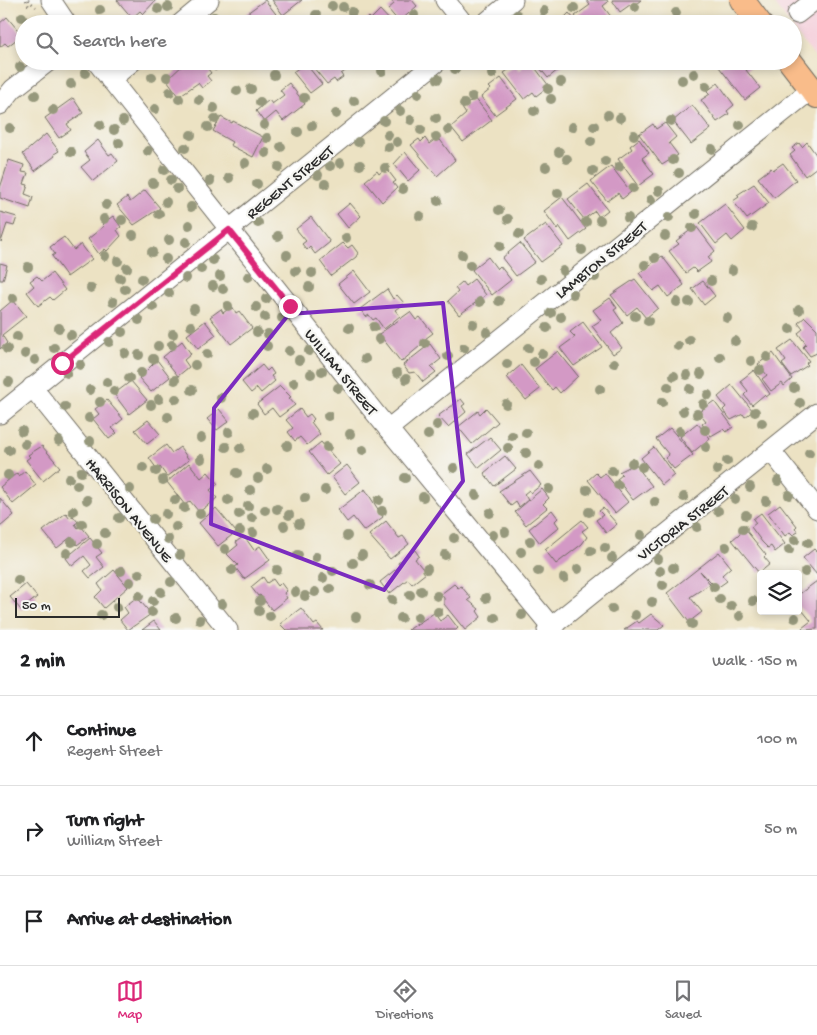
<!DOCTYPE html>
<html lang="en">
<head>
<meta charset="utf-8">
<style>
	body { margin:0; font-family:"Gochi Hand",sans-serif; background:#f2f2f2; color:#202124 }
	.controls { position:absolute; right:15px; bottom:15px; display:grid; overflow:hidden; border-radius:5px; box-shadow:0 2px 8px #0003 }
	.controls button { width:45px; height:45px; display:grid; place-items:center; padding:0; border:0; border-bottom:1px solid #e0e0e0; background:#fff; color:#202124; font:25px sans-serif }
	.scale { position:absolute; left:15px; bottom:12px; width:105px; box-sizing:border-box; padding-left:5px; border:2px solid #2b2b2b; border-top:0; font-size:14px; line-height:18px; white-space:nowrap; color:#2b2b2b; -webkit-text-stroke:4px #f6f6f2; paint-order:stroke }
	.stop { position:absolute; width:15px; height:15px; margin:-11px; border:4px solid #db2777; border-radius:50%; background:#fff }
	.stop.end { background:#db2777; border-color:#fff; box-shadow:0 1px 5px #0008 }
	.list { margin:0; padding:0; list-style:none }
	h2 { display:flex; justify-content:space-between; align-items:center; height:65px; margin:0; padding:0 20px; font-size:21px }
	h2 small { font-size:16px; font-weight:400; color:#757577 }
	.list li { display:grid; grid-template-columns:32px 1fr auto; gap:15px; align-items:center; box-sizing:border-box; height:90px; padding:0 20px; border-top:1px solid #e0e0e0 }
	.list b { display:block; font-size:19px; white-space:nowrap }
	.list p { margin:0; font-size:16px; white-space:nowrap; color:#757577 }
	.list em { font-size:16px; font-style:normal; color:#757577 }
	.icon { flex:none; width:28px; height:28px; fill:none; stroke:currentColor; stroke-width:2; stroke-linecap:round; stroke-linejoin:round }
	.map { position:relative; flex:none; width:817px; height:630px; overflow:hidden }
	.search { position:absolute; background:#fff; box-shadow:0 2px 8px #0003; left:15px; right:15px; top:15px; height:55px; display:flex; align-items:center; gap:12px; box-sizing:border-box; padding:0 18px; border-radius:28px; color:#757577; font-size:19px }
	.sheet { height:335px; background:#fff }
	nav { display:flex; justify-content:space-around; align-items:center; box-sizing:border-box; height:70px; border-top:1px solid #e0e0e0; background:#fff; font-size:14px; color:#757577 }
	nav a { display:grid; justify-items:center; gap:2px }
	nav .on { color:#db2777 }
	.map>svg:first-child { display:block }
</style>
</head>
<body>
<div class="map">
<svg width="817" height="630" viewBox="0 0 817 630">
	<rect width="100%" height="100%" fill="#f6f6f2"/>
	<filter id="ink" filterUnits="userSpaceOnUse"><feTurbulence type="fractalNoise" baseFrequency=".02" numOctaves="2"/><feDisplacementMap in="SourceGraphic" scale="10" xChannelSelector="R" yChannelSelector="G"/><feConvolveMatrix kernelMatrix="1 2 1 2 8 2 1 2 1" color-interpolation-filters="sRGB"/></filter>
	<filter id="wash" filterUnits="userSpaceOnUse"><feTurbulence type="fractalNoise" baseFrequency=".0096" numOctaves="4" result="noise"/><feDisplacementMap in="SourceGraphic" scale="20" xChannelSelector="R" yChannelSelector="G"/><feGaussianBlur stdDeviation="1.12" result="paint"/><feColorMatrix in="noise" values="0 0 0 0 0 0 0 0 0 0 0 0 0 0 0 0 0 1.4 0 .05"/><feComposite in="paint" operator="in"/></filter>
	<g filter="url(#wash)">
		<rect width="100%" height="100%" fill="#ece2c3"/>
		<path fill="#f5cfdb" d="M772,0h45v60l-24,-31v-5h-3z"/>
		<g id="blocks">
			<g fill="#d399c5">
				<path d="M117,0h39l-13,14 -3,-3 -8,7z"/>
				<path d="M265,0l14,18 -7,6h-40z"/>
				<path d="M272,0h30l-19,15z"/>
				<path d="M391,0h21l5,6 -18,16 -11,-13 6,-5z"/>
				<path d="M586,0h21l1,2 -5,4 12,16 -3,2h-31l-6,-8 15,-11z"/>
				<path d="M612,0h29l-5,4 -2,-2 -14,10z"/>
				<path d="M380,10l13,14h-31l7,-7 2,2z"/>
				<path d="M569,13l9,11h-15l2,-2 -2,-3z"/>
				<path d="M7,17l15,18 -14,11 -3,-3 -5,4v-24z"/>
				<path d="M187,61h15l9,12 -4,3 4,5 -9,7 -4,-5 -19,13 -12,-16z"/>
				<path d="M208,61h19l-12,10z"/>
				<path d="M308,61h34l6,8 -7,5 2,3 -7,5 -2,-3 -7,5z"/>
				<path d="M530,61l19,25 -13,10 -3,-4 -9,7 -20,-26 11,-8 4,5z"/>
				<path d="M534,61h27l3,4 -16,13z"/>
				<path d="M726,61h22l4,5 -6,4 14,18 -15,12 -26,-33z"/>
				<path d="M305,63l17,21 -12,9 -17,-21z"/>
				<path d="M501,78l16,21 -22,16 -14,-18 10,-8 -2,-2z"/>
				<path d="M289,83l16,21 -22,17 -7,-9 -12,10 -8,-11 13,-11 3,4 12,-9 -4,-5z"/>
				<path d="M718,83l16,22 -7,6 2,3 -12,8 -16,-22 9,-6 -3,-3z"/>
				<path d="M73,98l10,15 -16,11 4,6 -12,8 -14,-20z"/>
				<path d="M475,98l17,22 -29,22 -12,-15 15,-13 -4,-6z"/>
				<path d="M692,105l19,24 -20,15 -18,-23z"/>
				<path d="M221,117l11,6 1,-2 30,16 -10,20 -23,-12 2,-3 -19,-11z"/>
				<path d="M665,123l11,14 -7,6 9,12 -16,10 -23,-31 14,-10 3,5z"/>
				<path d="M46,134l13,17 -5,3 1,2 -20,15 -12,-17z"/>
				<path d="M438,137l17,23 -18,16 -26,-31 8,-6 2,3 4,-4 4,6z"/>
				<path d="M639,139l10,14 -7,5 12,16 -16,12 -20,-27 14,-10 -2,-3z"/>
				<path d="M98,140l11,15 3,-2 6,8 -25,20 -12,-14 9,-7 -6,-8z"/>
				<path d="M807,142l10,14v11l-12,9 -15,-21 5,-4 -3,-3 7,-5 3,4z"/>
				<path d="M405,152l15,18 -12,11 -14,-17z"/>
				<path d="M9,160l15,5 -2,7 6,1 -4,11 4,1 -3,9 8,3 -3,11 -30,-10v-10z"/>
				<path d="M783,163l13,17 -22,18 -16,-20 13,-10 2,2z"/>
				<path d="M611,166l20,26 -9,7 -4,-6 -11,8 -16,-20z"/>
				<path d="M386,168l10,13 -3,2 4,5 -15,14 -17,-21 12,-10 2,3z"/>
				<path d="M588,184l20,26 -9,7 -4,-6 -11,8 -16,-20z"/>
				<path d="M754,184l15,19 -22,16 -14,-18 6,-4 -2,-2z"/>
				<path d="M145,190l15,18 -26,17 -17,-20 10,-8 3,5z"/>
				<path d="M562,197l24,32 -16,12 -11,-15 -2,3 -13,-18z"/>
				<path d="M350,203l11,13 -13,12 -11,-14z"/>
				<path d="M725,204l20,26 -13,11 -5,-6 -11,9 -16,-21z"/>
				<path d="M0,212l17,5 -3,9 -7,-2 -6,18z"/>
				<path d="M113,216l8,11 -4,3 4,6 -14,15 -2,-2 -6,5 -11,-15 16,-13 -2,-2z"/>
				<path d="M311,217l19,25 -15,12 -5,-7 -3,3 -5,-6 4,-3 -10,-12z"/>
				<path d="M546,224l17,22 -22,16 -17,-22z"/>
				<path d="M696,226l19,25 -7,6 3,5 -14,10 -4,-4 -7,5 -17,-22 10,-7 -3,-3z"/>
				<path d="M64,237l10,13 7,-6 11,15 -25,18 -15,-21 3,-2 -5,-7z"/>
				<path d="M343,243l5,5 4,-3 6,8 -2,4 -25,19 -11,-15z"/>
				<path d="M520,243l15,19 -19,14 -14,-18z"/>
				<path d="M662,256l22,29 -16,12 -8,-11 -7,5 -14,-18z"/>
				<path d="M488,257l9,12 3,-3 11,14 -19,15 -20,-25z"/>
				<path d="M0,263l7,2 -4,15h-3z"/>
				<path d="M354,271l16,21 -16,12 -16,-20z"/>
				<path d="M52,273l13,17 -12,10 -3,-3 -12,9 -11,-14 7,-6 -4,-5 7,-5 5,5z"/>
				<path d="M474,279l12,16 -27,20 -11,-14 10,-9 -3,-4 7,-6 3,4z"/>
				<path d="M635,279l23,29 -12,10 -9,-11 -10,8 -16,-20z"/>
				<path d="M703,281l12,15 -11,9 -12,-16z"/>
				<path d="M387,289l6,10 4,-4 7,8 -9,7 5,6 -16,13 -8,-11 -3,2 -4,-5 -3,2 -6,-8z"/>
				<path d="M610,298l7,10 -3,2 9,13 -12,10 11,15 -9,6 -21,-28 9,-6 -8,-10z"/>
				<path d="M13,300l13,16 -24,19 5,8 -7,6v-38z"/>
				<path d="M232,306l4,7 3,-2 13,17 -21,16 -21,-27 11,-8 2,4z"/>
				<path d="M410,312l6,8 4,-3 13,16 -8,6 1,2 -25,21 -22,-28z"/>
				<path d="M805,317l12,12v24l-7,3 -7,-9 3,-3 -8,-11 5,-4 -5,-6z"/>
				<path d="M205,321l11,14 -18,14 -11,-14z"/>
				<path d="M583,322l19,25 -28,19 -14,-18 15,-11 -5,-5z"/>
				<path d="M792,340l17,21 -3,2 2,2 -17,11 -9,-12 4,-3 -8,-11z"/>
				<path d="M182,341l9,13 -7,6 5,7 -11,9 -15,-19z"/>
				<path d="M430,344l11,15 -10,8 5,5 -13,10 -8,-10 -6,1 -6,-8z"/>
				<path d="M558,351l20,25 -18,17 -5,-6 -3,3 -17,-21z"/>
				<path d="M773,353l19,26 -8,7 -2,-3 -11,8 -9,-12 5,-4 -9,-11z"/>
				<path d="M157,360l13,17 -19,15 -12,-14z"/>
				<path d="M262,365l5,6 3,-3 4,6 -3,2 4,5 -14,12 -4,-5 -6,5 -9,-11z"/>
				<path d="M521,365l19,24 -14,11 -19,-23z"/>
				<path d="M754,370l16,24 -4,3 -2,-2 -12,10 -8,-10 4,-4 -8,-10z"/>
				<path d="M131,381l16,19 -18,14 -15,-20z"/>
				<path d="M732,385l21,26 -8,6 -2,-3 -12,6 -8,-10 3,-3 -8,-10z"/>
				<path d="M280,386l11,11 -2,1 6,7 -16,12 -7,-9 -8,6 -7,-10z"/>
				<path d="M461,399l4,5 -3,2 4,6 -18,15 -10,-11z"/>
				<path d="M107,400l16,19 -11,9 5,5 -8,6 -16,-20 6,-5 -4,-5z"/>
				<path d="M714,401l19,26 -7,5 -3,-3 -12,7 -9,-12 4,-3 -7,-9z"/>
				<path d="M486,408l12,14 -26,22 -14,-17 20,-16 2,3z"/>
				<path d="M219,409l10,12 -12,9 -10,-11z"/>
				<path d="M300,409l6,8 4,-3 4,5 -3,3 9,12 -13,11 -7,-8 -5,4 -7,-9 5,-4 -7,-8z"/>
				<path d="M148,420l12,14 -13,10 -12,-14z"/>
				<path d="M697,423l13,15 -18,15 -12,-16z"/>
				<path d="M670,428l23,27 -19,14 -9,-11 4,-3 -13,-16z"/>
				<path d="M490,437l11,13 -22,18 -11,-14z"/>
				<path d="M321,442l19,22 -13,11 -18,-23z"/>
				<path d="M166,445l6,8 8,-6 9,13 -22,17 -7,-10 -3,2 -8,-11z"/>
				<path d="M42,446l18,21 -17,14 -17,-21 4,-3 -2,-2z"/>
				<path d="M654,447l20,28 -12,10 -21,-27z"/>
				<path d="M505,456l11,13 -22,17 -10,-13z"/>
				<path d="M189,463l12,15 7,-6 10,12 -8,6 7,8 -18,14 -9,-11 -5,4 -18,-23z"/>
				<path d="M635,464l17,22 -19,14 -16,-21 5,-4 -3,-3z"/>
				<path d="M347,465l13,17 -15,12 -13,-17z"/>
				<path d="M25,471l11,14 -23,19 -13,-17 17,-14 2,3z"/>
				<path d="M530,471l11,14 -10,8 -2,-3 -5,4 4,6 -9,7 -3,-5 -5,4 -12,-15z"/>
				<path d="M596,473l4,4 5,-4 23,29 -13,11 -27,-33z"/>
				<path d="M365,489l18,28 -19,14 -11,-14 -6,5 -9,-12z"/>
				<path d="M542,489l7,9 -6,6 4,4 -21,17 -11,-13z"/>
				<path d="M0,498l14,17 -14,12z"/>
				<path d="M780,504l17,22 -2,2 3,4 -5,3 -3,-3 -5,4 -17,-23z"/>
				<path d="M216,508l20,24 -18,14 -19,-23z"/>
				<path d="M603,508l14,16 -11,9 -10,-13 7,-5 -4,-4z"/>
				<path d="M552,510l6,8 -3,3 4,6 -19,16 -11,-14z"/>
				<path d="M66,513l4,5 3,-2 5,6 -3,2 3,4 3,-2 8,10 -12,9 -6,-8 -14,11 -14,-17z"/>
				<path d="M761,513l24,31 -10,8 -4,-6 -3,2 -6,-6 -11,-15 5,-4 -3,-4z"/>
				<path d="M582,520l6,7 -6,4 5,6 -5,7 -26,20 -11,-14z"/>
				<path d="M386,521l13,17 4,-2 6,8 -19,15 -21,-24z"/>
				<path d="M745,529l21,26 -2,2 6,7 -11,9 -27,-33z"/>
				<path d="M244,536l10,14 6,-4 10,14 -26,19 -9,-12 3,-2 -11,-11 11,-9 -2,-3z"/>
				<path d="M90,538l12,15 -6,4 8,10 -14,11 -6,-7 7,-6 -7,-9 -12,10 -6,-8z"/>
				<path d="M814,549l3,3v23l-14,-17z"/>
				<path d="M415,550l4,6 -4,3 11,14 -14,11 -4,-5 -19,15 -9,-12 20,-16 -2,-3z"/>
				<path d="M719,552l12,15 -9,8 5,6 -10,7 -17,-17 10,13 -20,13 12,15 -13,10 -22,-29z"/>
				<path d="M114,570l14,17 -24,21 -9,-11 7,-7 -4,-6z"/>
				<path d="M263,577l4,6 6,-4 5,7 3,-3 6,8 -3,2 3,5 -15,12 -12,-15 -2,1 -7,-9z"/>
				<path d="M817,581v48l-14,1 -1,-2 9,-7 -13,-16v-10z"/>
				<path d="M26,584l11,13 -16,13 -11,-13z"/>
				<path d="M454,584l4,4 3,-2 10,12 -3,2 11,9 -2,2 4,6 -16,13 -21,-26v-6l-3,-4z"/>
				<path d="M137,597l14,17 -23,16 -8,-10 8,-7 -4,-6z"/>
				<path d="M301,608l13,17 3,-2 6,7h-37l-6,-6z"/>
				<path d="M434,613l6,8 8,-6 10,13 -2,2h-48z"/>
				<path d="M651,614l13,11 -6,5h-34l13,-9 2,2z"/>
				<path d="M154,621l7,9h-19z"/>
			</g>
		</g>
	</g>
	<g filter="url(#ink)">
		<use href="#blocks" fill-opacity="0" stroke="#6f6b60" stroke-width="1"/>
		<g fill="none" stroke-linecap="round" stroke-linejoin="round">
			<g stroke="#6f6b60" stroke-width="21">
				<g id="minor">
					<path d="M51,0l16,24"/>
					<path d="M445,0l19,24"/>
					<path d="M797,14l18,-14"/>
					<path d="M180,24l29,-24"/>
					<path d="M484,24l29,-24"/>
					<path d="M96,61l279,352 179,217"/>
					<path d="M110,80l23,-19"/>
					<path d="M0,105l13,-16 36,-28"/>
					<path d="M32,387l196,243"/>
					<path d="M0,414l438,-353"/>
					<path d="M388,429l424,-340"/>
					<path d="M771,451l46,58"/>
					<path d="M547,630l270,-217"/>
				</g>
			</g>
			<g stroke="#6f6b60" stroke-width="26">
				<g id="major">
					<path d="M742,0l18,24"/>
					<path d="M790,61l27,35"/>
				</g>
			</g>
			<g stroke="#6f6b60" stroke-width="2.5" stroke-dasharray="1 4" stroke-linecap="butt">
				<path d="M26,0l4,9"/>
				<path d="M28,0l8,7"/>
			</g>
			<use href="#minor" stroke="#fff" stroke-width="19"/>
			<use href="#major" stroke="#f9bc8a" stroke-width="24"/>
		</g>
		<g fill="#96987c">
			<circle cx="332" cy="6" r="5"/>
			<circle cx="168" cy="7" r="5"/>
			<circle cx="343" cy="7" r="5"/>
			<circle cx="635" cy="7" r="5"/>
			<circle cx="574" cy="8" r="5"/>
			<circle cx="158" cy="9" r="5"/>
			<circle cx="100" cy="10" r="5"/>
			<circle cx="544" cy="11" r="5"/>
			<circle cx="352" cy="12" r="5"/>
			<circle cx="676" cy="13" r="5"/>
			<circle cx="316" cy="15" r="5"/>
			<circle cx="414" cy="15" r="5"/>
			<circle cx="517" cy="15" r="5"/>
			<circle cx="22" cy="17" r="5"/>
			<circle cx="214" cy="17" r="5"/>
			<circle cx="20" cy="67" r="5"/>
			<circle cx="455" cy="69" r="5"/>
			<circle cx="382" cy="71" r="5"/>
			<circle cx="85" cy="73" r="5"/>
			<circle cx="492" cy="74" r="5"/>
			<circle cx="694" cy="74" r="5"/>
			<circle cx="274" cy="75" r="5"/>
			<circle cx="152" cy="77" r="5"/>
			<circle cx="167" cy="77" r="5"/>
			<circle cx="438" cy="79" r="5"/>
			<circle cx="682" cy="80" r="5"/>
			<circle cx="561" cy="82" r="5"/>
			<circle cx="71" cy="84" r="5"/>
			<circle cx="706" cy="86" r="5"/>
			<circle cx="251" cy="89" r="5"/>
			<circle cx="548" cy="89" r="5"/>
			<circle cx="237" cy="91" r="5"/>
			<circle cx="170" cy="92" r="5"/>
			<circle cx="418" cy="94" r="5"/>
			<circle cx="35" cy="95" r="5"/>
			<circle cx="472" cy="97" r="5"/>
			<circle cx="304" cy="98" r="5"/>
			<circle cx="179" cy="99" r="5"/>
			<circle cx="551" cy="99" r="5"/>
			<circle cx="199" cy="100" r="5"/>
			<circle cx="354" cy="101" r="5"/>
			<circle cx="260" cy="102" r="5"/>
			<circle cx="464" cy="104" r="5"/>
			<circle cx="214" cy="108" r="5"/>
			<circle cx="155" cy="109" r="5"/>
			<circle cx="53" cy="110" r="5"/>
			<circle cx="400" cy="111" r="5"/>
			<circle cx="534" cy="111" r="5"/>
			<circle cx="336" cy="114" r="5"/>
			<circle cx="608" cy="115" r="5"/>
			<circle cx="436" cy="118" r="5"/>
			<circle cx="620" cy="118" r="5"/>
			<circle cx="215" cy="119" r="5"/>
			<circle cx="411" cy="120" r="5"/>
			<circle cx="123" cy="121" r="5"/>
			<circle cx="384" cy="121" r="5"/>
			<circle cx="671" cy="121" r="5"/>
			<circle cx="100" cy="125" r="5"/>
			<circle cx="264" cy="125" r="5"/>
			<circle cx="740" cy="125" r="5"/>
			<circle cx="312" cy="126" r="5"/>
			<circle cx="594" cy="126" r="5"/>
			<circle cx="208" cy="127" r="5"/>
			<circle cx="572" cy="127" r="5"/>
			<circle cx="10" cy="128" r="5"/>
			<circle cx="114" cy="130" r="5"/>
			<circle cx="421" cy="130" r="5"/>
			<circle cx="448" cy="130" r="5"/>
			<circle cx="298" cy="132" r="5"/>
			<circle cx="191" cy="135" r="5"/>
			<circle cx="388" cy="135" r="5"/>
			<circle cx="634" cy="135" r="5"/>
			<circle cx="436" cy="137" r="5"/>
			<circle cx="267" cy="138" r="5"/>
			<circle cx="591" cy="141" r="5"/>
			<circle cx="358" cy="142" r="5"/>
			<circle cx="397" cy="142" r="5"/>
			<circle cx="119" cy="143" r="5"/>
			<circle cx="281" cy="147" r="5"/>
			<circle cx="388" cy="147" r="5"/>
			<circle cx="185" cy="148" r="5"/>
			<circle cx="712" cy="149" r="5"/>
			<circle cx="148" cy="151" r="5"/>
			<circle cx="71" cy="152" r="5"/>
			<circle cx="559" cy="152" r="5"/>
			<circle cx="266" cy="153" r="5"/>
			<circle cx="567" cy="159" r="5"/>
			<circle cx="673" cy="160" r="5"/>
			<circle cx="605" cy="161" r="5"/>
			<circle cx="245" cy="163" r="5"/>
			<circle cx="340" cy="163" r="5"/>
			<circle cx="360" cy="165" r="5"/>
			<circle cx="330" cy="166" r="5"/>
			<circle cx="279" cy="167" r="5"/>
			<circle cx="546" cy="167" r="5"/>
			<circle cx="619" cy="167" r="5"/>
			<circle cx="385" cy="168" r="5"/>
			<circle cx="164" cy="170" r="5"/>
			<circle cx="593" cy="171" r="5"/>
			<circle cx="679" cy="173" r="5"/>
			<circle cx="318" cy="175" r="5"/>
			<circle cx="229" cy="178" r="5"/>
			<circle cx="171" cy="180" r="5"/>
			<circle cx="210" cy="181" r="5"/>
			<circle cx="153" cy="183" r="5"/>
			<circle cx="257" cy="184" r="5"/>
			<circle cx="325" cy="184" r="5"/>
			<circle cx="633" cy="188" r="5"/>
			<circle cx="177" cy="189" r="5"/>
			<circle cx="403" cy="189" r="5"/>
			<circle cx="659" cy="191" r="5"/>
			<circle cx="558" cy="193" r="5"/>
			<circle cx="651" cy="200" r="5"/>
			<circle cx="438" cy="201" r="5"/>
			<circle cx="166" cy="202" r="5"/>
			<circle cx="106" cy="205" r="5"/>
			<circle cx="191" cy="207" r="5"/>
			<circle cx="499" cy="210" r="5"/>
			<circle cx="159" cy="214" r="5"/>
			<circle cx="696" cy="214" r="5"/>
			<circle cx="420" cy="216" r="5"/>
			<circle cx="669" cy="217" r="5"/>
			<circle cx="628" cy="218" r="5"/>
			<circle cx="104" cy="219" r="5"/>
			<circle cx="508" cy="219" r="5"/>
			<circle cx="122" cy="220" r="5"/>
			<circle cx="600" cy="220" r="5"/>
			<circle cx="586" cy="222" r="5"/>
			<circle cx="258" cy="223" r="5"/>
			<circle cx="189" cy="225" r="5"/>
			<circle cx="752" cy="227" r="5"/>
			<circle cx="692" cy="228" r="5"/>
			<circle cx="519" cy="234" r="5"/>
			<circle cx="133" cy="235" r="5"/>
			<circle cx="278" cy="236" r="5"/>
			<circle cx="665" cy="236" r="5"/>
			<circle cx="346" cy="238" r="5"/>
			<circle cx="169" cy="240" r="5"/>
			<circle cx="186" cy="242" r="5"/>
			<circle cx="500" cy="246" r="5"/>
			<circle cx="582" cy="250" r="5"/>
			<circle cx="152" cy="252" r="5"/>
			<circle cx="287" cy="255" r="5"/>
			<circle cx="462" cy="255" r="5"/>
			<circle cx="105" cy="256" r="5"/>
			<circle cx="655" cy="258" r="5"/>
			<circle cx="166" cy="259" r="5"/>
			<circle cx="213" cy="260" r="5"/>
			<circle cx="118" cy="261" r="5"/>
			<circle cx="470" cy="265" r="5"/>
			<circle cx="645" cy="265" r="5"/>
			<circle cx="28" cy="267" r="5"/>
			<circle cx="127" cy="268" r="5"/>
			<circle cx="201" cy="269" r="5"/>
			<circle cx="732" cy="270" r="5"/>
			<circle cx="296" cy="271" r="5"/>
			<circle cx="563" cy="271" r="5"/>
			<circle cx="312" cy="273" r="5"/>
			<circle cx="220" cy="276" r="5"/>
			<circle cx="248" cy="277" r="5"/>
			<circle cx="595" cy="277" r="5"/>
			<circle cx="120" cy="278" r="5"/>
			<circle cx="186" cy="278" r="5"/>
			<circle cx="142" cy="279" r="5"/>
			<circle cx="541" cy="279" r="5"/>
			<circle cx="711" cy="281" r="5"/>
			<circle cx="213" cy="286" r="5"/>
			<circle cx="309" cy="287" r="5"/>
			<circle cx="91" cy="288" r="5"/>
			<circle cx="125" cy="289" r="5"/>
			<circle cx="223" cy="289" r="5"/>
			<circle cx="169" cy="293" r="5"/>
			<circle cx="573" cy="294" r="5"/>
			<circle cx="13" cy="298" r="5"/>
			<circle cx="266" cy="299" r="5"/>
			<circle cx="499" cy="301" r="5"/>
			<circle cx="113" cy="302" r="5"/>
			<circle cx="480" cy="302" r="5"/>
			<circle cx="677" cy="302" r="5"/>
			<circle cx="689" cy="302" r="5"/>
			<circle cx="228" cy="306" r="5"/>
			<circle cx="153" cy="307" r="5"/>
			<circle cx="256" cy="307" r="5"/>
			<circle cx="194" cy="309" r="5"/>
			<circle cx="799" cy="310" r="5"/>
			<circle cx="551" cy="313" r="5"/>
			<circle cx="635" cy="316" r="5"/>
			<circle cx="265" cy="317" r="5"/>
			<circle cx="561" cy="317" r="5"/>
			<circle cx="282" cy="318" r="5"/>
			<circle cx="727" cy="318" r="5"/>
			<circle cx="139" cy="320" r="5"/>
			<circle cx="648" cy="321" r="5"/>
			<circle cx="473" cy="324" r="5"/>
			<circle cx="191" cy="326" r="5"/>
			<circle cx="374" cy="327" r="5"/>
			<circle cx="59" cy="328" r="5"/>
			<circle cx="349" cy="328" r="5"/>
			<circle cx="547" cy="328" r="5"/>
			<circle cx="790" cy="329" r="5"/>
			<circle cx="122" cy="332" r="5"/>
			<circle cx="257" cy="332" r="5"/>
			<circle cx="487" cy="332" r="5"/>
			<circle cx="173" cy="334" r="5"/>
			<circle cx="268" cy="334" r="5"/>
			<circle cx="71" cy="335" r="5"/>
			<circle cx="17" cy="337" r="5"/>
			<circle cx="379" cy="339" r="5"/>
			<circle cx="689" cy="340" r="5"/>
			<circle cx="735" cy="341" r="5"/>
			<circle cx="109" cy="342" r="5"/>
			<circle cx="425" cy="343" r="5"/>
			<circle cx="172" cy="345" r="5"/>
			<circle cx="158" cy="346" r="5"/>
			<circle cx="267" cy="346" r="5"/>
			<circle cx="678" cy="346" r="5"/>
			<circle cx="54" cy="348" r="5"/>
			<circle cx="464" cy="348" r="5"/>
			<circle cx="528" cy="348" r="5"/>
			<circle cx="7" cy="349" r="5"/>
			<circle cx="289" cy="351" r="5"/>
			<circle cx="309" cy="351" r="5"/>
			<circle cx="125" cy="353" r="5"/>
			<circle cx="25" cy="354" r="5"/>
			<circle cx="207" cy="354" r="5"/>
			<circle cx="542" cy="354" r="5"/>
			<circle cx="139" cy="355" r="5"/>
			<circle cx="448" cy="356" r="5"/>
			<circle cx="720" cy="357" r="5"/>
			<circle cx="767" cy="357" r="5"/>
			<circle cx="153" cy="359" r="5"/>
			<circle cx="365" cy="359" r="5"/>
			<circle cx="35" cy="360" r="5"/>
			<circle cx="299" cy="360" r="5"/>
			<circle cx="751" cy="361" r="5"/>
			<circle cx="534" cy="362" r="5"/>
			<circle cx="614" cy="363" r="5"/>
			<circle cx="507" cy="364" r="5"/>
			<circle cx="80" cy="365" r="5"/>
			<circle cx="195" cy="365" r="5"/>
			<circle cx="760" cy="370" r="5"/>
			<circle cx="322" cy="371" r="5"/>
			<circle cx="67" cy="373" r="5"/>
			<circle cx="141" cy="373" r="5"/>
			<circle cx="397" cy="373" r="5"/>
			<circle cx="311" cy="374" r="5"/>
			<circle cx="701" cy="374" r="5"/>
			<circle cx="687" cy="375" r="5"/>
			<circle cx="674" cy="376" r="5"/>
			<circle cx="129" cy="378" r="5"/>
			<circle cx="406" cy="379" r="5"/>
			<circle cx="175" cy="380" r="5"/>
			<circle cx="9" cy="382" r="5"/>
			<circle cx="107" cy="382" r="5"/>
			<circle cx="294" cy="383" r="5"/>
			<circle cx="668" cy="387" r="5"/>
			<circle cx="338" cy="388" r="5"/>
			<circle cx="794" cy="388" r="5"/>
			<circle cx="600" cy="389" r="5"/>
			<circle cx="690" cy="389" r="5"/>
			<circle cx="90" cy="390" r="5"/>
			<circle cx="192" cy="390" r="5"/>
			<circle cx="114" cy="391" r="5"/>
			<circle cx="708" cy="395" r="5"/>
			<circle cx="221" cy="398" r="5"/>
			<circle cx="159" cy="399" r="5"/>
			<circle cx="176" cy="399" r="5"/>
			<circle cx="100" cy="402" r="5"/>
			<circle cx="662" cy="402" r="5"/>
			<circle cx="800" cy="403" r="5"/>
			<circle cx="506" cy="404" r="5"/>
			<circle cx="703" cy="404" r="5"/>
			<circle cx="151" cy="405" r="5"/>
			<circle cx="65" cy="407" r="5"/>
			<circle cx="683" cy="411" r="5"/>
			<circle cx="755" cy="412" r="5"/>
			<circle cx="253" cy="413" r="5"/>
			<circle cx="697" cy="414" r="5"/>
			<circle cx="328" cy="416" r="5"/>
			<circle cx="168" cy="417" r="5"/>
			<circle cx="89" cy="418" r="5"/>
			<circle cx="762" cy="423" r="5"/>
			<circle cx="437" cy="425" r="5"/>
			<circle cx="705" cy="430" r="5"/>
			<circle cx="22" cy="431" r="5"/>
			<circle cx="680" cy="431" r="5"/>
			<circle cx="229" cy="432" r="5"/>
			<circle cx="526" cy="433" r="5"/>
			<circle cx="350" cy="434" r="5"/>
			<circle cx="428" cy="435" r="5"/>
			<circle cx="512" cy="436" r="5"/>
			<circle cx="201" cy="438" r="5"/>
			<circle cx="59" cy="441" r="5"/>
			<circle cx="90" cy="441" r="5"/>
			<circle cx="25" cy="444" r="5"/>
			<circle cx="287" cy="446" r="5"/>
			<circle cx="226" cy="447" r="5"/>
			<circle cx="327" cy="447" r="5"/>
			<circle cx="706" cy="447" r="5"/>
			<circle cx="240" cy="448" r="5"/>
			<circle cx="508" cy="448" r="5"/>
			<circle cx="9" cy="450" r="5"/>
			<circle cx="363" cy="450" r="5"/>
			<circle cx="526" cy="453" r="5"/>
			<circle cx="809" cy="453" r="5"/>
			<circle cx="201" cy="459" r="5"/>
			<circle cx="727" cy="461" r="5"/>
			<circle cx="632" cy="463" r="5"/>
			<circle cx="539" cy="466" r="5"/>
			<circle cx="642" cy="467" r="5"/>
			<circle cx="143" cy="468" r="5"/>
			<circle cx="454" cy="468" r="5"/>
			<circle cx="267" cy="469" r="5"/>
			<circle cx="717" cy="470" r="5"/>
			<circle cx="156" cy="471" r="5"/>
			<circle cx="612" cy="471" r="5"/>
			<circle cx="81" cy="472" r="5"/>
			<circle cx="237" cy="473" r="5"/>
			<circle cx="8" cy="475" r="5"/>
			<circle cx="69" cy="478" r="5"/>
			<circle cx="258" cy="478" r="5"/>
			<circle cx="405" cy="478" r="5"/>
			<circle cx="163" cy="480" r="5"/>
			<circle cx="778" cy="481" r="5"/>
			<circle cx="77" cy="485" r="5"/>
			<circle cx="618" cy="485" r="5"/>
			<circle cx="750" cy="487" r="5"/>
			<circle cx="130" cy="489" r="5"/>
			<circle cx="549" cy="489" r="5"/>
			<circle cx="250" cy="490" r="5"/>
			<circle cx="325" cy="490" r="5"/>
			<circle cx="587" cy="490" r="5"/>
			<circle cx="476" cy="495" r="5"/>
			<circle cx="789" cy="495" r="5"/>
			<circle cx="423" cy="497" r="5"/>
			<circle cx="684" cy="497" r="5"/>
			<circle cx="305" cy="498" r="5"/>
			<circle cx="735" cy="499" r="5"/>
			<circle cx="87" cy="500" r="5"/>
			<circle cx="175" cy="500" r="5"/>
			<circle cx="228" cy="500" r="5"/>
			<circle cx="379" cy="500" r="5"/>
			<circle cx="766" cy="501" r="5"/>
			<circle cx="655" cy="502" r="5"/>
			<circle cx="248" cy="506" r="5"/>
			<circle cx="184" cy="508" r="5"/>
			<circle cx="277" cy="509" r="5"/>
			<circle cx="265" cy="510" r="5"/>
			<circle cx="73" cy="511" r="5"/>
			<circle cx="382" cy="511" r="5"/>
			<circle cx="718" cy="511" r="5"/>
			<circle cx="589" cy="512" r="5"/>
			<circle cx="490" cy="513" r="5"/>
			<circle cx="166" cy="514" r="5"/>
			<circle cx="200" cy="514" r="5"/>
			<circle cx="239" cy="514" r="5"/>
			<circle cx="289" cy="515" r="5"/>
			<circle cx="746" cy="515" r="5"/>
			<circle cx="119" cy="518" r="5"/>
			<circle cx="252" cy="518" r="5"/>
			<circle cx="153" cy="519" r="5"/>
			<circle cx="82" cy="524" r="5"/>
			<circle cx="299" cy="524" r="5"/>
			<circle cx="284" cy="526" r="5"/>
			<circle cx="176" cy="527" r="5"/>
			<circle cx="697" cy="527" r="5"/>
			<circle cx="743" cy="529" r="5"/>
			<circle cx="240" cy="531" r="5"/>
			<circle cx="505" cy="532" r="5"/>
			<circle cx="105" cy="533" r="5"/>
			<circle cx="253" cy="533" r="5"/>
			<circle cx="493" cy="535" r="5"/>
			<circle cx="641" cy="535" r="5"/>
			<circle cx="347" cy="536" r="5"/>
			<circle cx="454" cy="538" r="5"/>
			<circle cx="168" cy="539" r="5"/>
			<circle cx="795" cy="540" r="5"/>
			<circle cx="530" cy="541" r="5"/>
			<circle cx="72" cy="542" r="5"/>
			<circle cx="808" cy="543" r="5"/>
			<circle cx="97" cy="544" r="5"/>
			<circle cx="726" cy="547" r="5"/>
			<circle cx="605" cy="548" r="5"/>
			<circle cx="225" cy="549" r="5"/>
			<circle cx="789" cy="550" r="5"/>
			<circle cx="591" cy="551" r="5"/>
			<circle cx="521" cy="552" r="5"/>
			<circle cx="67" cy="553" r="5"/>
			<circle cx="180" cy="555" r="5"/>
			<circle cx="298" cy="555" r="5"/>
			<circle cx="362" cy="555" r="5"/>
			<circle cx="445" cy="555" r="5"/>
			<circle cx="316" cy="557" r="5"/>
			<circle cx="612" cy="558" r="5"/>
			<circle cx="658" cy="559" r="5"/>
			<circle cx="353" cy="563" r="5"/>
			<circle cx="673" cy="568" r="5"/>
			<circle cx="427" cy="569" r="5"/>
			<circle cx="578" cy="569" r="5"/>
			<circle cx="232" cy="570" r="5"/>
			<circle cx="277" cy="570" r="5"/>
			<circle cx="121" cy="571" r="5"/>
			<circle cx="333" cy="571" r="5"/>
			<circle cx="538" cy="571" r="5"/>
			<circle cx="660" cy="571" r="5"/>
			<circle cx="805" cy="572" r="5"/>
			<circle cx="139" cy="574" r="5"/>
			<circle cx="323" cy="578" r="5"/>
			<circle cx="564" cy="578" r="5"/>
			<circle cx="18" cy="580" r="5"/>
			<circle cx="130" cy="582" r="5"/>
			<circle cx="171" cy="582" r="5"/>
			<circle cx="370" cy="585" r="5"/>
			<circle cx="663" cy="585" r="5"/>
			<circle cx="714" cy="587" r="5"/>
			<circle cx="330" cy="589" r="5"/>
			<circle cx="421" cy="591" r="5"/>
			<circle cx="161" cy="592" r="5"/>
			<circle cx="295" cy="592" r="5"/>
			<circle cx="315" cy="592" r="5"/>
			<circle cx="410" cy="595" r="5"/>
			<circle cx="139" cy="596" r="5"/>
			<circle cx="305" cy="596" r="5"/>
			<circle cx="437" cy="596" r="5"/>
			<circle cx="486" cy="598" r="5"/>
			<circle cx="720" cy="599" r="5"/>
			<circle cx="392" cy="600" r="5"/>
			<circle cx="153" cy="601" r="5"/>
			<circle cx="260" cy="601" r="5"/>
			<circle cx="753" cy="601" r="5"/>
			<circle cx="652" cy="602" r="5"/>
			<circle cx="222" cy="604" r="5"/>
			<circle cx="731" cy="606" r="5"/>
			<circle cx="117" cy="607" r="5"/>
			<circle cx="612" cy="609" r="5"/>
			<circle cx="259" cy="611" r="5"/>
			<circle cx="152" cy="612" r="5"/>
			<circle cx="438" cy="612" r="5"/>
			<circle cx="101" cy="615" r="5"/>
			<circle cx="522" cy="615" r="5"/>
			<circle cx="635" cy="615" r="5"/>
			<circle cx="270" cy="616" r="5"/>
			<circle cx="740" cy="616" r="5"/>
			<circle cx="356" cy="617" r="5"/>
			<circle cx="418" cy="617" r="5"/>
			<circle cx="176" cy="618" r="5"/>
			<circle cx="401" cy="618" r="5"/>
			<circle cx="495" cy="618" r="5"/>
			<circle cx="795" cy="618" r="5"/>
			<circle cx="200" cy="620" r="5"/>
			<circle cx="692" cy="624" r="5"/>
		</g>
	</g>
	<g fill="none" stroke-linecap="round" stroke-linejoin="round" filter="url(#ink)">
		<path stroke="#db2777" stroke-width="6" d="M62,363l167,-133 61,76"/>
	</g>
	<path fill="none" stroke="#7b2cbf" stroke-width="4" stroke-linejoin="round" d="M443,303l20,178 -79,109 -173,-66 3,-116 75,-94z"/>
	<g text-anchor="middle" stroke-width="4.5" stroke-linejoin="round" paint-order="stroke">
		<g font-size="16" fill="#2b2b2b" stroke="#f6f6f2">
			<text transform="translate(289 181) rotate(-39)" y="6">REGENT STREET</text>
			<text transform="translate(600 259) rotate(-39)" y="6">LAMBTON STREET</text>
			<text transform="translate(342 371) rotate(51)" y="6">WILLIAM STREET</text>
			<text transform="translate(130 509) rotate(51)" y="6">HARRISON AVENUE</text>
			<text transform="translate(682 522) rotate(-38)" y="6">VICTORIA STREET</text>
		</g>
	</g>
</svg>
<div class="controls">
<button><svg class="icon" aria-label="layers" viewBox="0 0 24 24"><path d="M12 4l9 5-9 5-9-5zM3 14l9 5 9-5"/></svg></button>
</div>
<div class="scale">50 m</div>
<div class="stop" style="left:62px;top:363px"></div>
<div class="stop end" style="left:290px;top:306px"></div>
<div class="search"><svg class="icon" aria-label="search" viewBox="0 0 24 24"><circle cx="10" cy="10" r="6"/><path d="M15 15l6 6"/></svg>Search here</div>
</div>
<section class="sheet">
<h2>2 min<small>Walk · 150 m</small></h2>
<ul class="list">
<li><svg class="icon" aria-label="ahead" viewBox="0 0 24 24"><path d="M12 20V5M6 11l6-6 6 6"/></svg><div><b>Continue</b><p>Regent Street</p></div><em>100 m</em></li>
<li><svg class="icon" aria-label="right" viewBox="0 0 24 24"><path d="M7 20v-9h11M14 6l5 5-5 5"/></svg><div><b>Turn right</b><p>William Street</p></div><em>50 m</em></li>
<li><svg class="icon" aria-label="arrive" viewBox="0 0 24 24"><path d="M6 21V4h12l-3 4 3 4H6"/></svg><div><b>Arrive at destination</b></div></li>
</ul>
</section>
<nav>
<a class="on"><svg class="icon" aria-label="map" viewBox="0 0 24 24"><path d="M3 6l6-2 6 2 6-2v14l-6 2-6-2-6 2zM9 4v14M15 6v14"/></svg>Map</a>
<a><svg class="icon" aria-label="directions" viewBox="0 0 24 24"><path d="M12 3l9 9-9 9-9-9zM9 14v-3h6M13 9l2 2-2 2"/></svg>Directions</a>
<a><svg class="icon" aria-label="saved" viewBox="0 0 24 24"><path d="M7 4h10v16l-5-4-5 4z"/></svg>Saved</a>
</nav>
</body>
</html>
